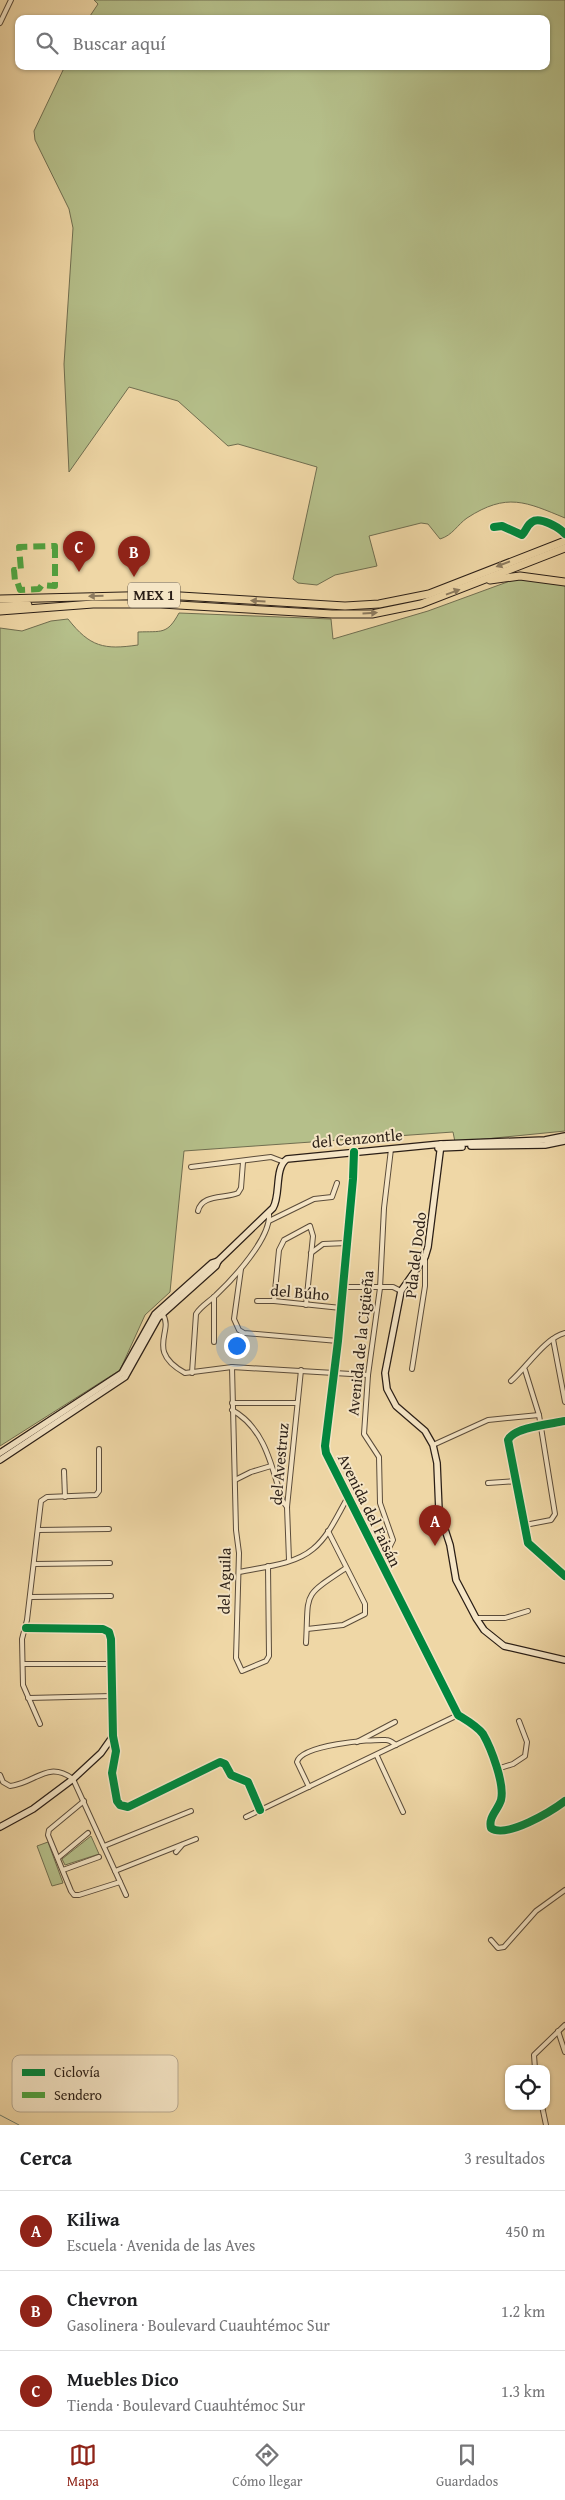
<!DOCTYPE html>
<html lang="es">
<head>
<meta charset="utf-8">
<style>
	body { margin:0; font-family:"Gentium Book Plus",serif; background:#f6f6f6; color:#202124 }
	.controls { position:absolute; right:15px; bottom:15px; display:grid; overflow:hidden; border-radius:10px; box-shadow:0 1px 4px #0004 }
	.controls button { width:45px; height:45px; display:grid; place-items:center; padding:0; border:0; border-bottom:1px solid #e0e0e0; background:#fff; color:#202124; font:25px sans-serif }
	.you { position:absolute; left:236px; top:1345px; width:18px; height:18px; margin:-12px; border:4px solid #fff; border-radius:50%; background:#1a73e8; box-shadow:0 0 0 8px #1a73e833 }
	.badge { display:grid; place-items:center; width:32px; height:32px; border-radius:50%; background:#8f2418; color:#fff; font-size:16px; font-weight:700 }
	.pin { position:absolute; translate:-50% -41px; filter:drop-shadow(0 1px 2px #0008) }
	.pin::after { content:''; position:absolute; top:26px; width:18px; height:15px; background:inherit; clip-path:polygon(0 0,100% 0,50% 100%) }
	.list { margin:0; padding:0; list-style:none }
	h2 { display:flex; justify-content:space-between; align-items:center; height:65px; margin:0; padding:0 20px; font-size:21px }
	h2 small { font-size:16px; font-weight:400; color:#757577 }
	.list li { display:grid; grid-template-columns:32px 1fr auto; gap:15px; align-items:center; box-sizing:border-box; height:80px; padding:0 20px; border-top:1px solid #e0e0e0 }
	.list b { display:block; font-size:19px; white-space:nowrap }
	.list p { margin:0; font-size:16px; white-space:nowrap; color:#757577 }
	.list em { font-size:16px; font-style:normal; color:#757577 }
	.icon { flex:none; width:28px; height:28px; fill:none; stroke:currentColor; stroke-width:2; stroke-linecap:round; stroke-linejoin:round }
	.map { position:relative; flex:none; width:565px; height:2125px; overflow:hidden }
	.search { position:absolute; background:#fff; box-shadow:0 1px 4px #0004; left:15px; right:15px; top:15px; height:55px; display:flex; align-items:center; gap:12px; box-sizing:border-box; padding:0 18px; border-radius:10px; color:#757577; font-size:19px }
	.sheet { height:305px; background:#fff }
	nav { display:flex; justify-content:space-around; align-items:center; box-sizing:border-box; height:70px; border-top:1px solid #e0e0e0; background:#fff; font-size:14px; color:#757577 }
	nav a { display:grid; justify-items:center; gap:2px }
	nav .on { color:#8f2418 }
	.map>svg:first-child { display:block }
</style>
</head>
<body>
<div class="map">
<svg width="565" height="2125" viewBox="0 0 565 2125">
	<rect width="100%" height="100%" fill="#efd7a6"/>
	<filter id="stains"><feTurbulence type="fractalNoise" baseFrequency=".004" numOctaves="4"/><feColorMatrix values="0 0 0 0 .2 0 0 0 0 .09 0 0 0 0 .02 0 0 0 .5 -.17"/></filter>
	<radialGradient id="worn" r=".72"><stop offset=".6" stop-color="#630" stop-opacity="0"/><stop offset="1" stop-color="#630" stop-opacity=".3"/></radialGradient>
	<g fill="#b5bf8a" stroke="#706e50">
		<path d="M94,0h471v518c-39,-16 -58,-26 -98,0 -10,7 -14,17 -27,21l-12,-15 -7,-1 -52,13 8,30 -42,9 -18,10 -19,-2 -5,-4 24,-112 -79,-23 -10,2 -50,-45 -49,-14 -60,85 -5,-108 9,-136 -4,-19 -34,-69 -1,-9 31,-65h481v-47h-458l10,-15z"/>
		<path d="M521,577l44,4v550l-110,11 -2,-10 -269,19 -14,141 -25,23 -25,55 -120,76v-818l22,3 29,-10 17,-2c22,28 36,31 70,26v-13c24,-1 29,3 41,-19l152,6 2,20 95,-28z"/>
		<path d="M91,1836l8,18 -34,11 -3,-6z"/>
		<path d="M48,1842l15,41 -11,3 -15,-40z"/>
	</g>
	<g fill="none" stroke-linecap="round" stroke-linejoin="round">
		<path stroke="#6d7c6c" stroke-width="1" d="M0,2115l19,10"/>
		<g stroke="#5b4c3a" stroke-width="6">
			<g id="street">
				<path d="M0,23l11,-23"/>
				<path d="M494,527l8,-1 20,9c4,-4 5,-10 10,-13 8,-6 28,6 33,12"/>
				<path d="M354,1152l-1,27 -15,162 -13,105 1,7 132,262c8,5 19,11 25,19 8,14 22,50 18,66 -3,10 -13,17 -10,28 15,11 61,-17 74,-27"/>
				<path d="M191,1167l80,-10 13,5"/>
				<path d="M198,1211c4,-17 26,-12 40,-18l3,-5 2,-26"/>
				<path d="M269,1221l45,-22 18,-2 5,-14"/>
				<path d="M311,1253l12,-9 24,-1"/>
				<path d="M241,1269l-7,50 5,11 5,3 94,8"/>
				<path d="M343,1287h50l8,4"/>
				<path d="M214,1297v45"/>
				<path d="M257,1301h17l67,7"/>
				<path d="M274,1301l5,-51 5,-10 26,-14 3,10 -7,69"/>
				<path d="M163,1315c11,16 -18,36 22,58l47,-6 136,8"/>
				<path d="M553,1339l12,63"/>
				<path d="M232,1367l4,163 3,23 -3,105 6,13 24,-10 3,-5 -1,-90"/>
				<path d="M412,1369l13,-83v-29"/>
				<path d="M525,1370l14,45 16,99 -4,6 -26,5"/>
				<path d="M192,1373l4,-59c5,-8 13,-12 20,-19 17,-16 55,-57 53,-81"/>
				<path d="M511,1381c16,-14 34,-43 54,-48"/>
				<path d="M232,1403h64"/>
				<path d="M232,1410c33,18 40,57 50,90l5,7"/>
				<path d="M565,1421c-13,3 -51,6 -57,19l20,103 37,33"/>
				<path d="M433,1445l55,-25 51,-5"/>
				<path d="M64,1471l1,26"/>
				<path d="M235,1480l16,-8 20,-6"/>
				<path d="M488,1483l29,-2"/>
				<path d="M38,1530l71,-1"/>
				<path d="M377,1555l11,-5 5,-10 -13,-37 -1,-46 -15,-23 4,-59 12,-87 4,-80 7,-59"/>
				<path d="M289,1560l-2,-53 14,-137"/>
				<path d="M35,1564l75,-1"/>
				<path d="M239,1572c23,-5 55,-7 74,-23 16,-13 25,-35 35,-52"/>
				<path d="M31,1597l80,-1"/>
				<path d="M476,1618h29l23,-7"/>
				<path d="M307,1629l36,-4 22,-11v-10l-37,-73"/>
				<path d="M306,1643c3,-52 -5,-45 40,-75"/>
				<path d="M23,1664h88"/>
				<path d="M28,1698l84,-2"/>
				<path d="M40,1724l-17,-39 -1,-46 5,-19 14,-119 6,-4 49,-2 3,-4v-42"/>
				<path d="M113,1736l3,15 -4,22 5,28 3,4 8,2 92,-45 5,2 6,11 17,7 12,28"/>
				<path d="M357,1742l38,-20"/>
				<path d="M377,1756l26,56"/>
				<path d="M497,1769l16,-5 12,-8 2,-14 -8,-21"/>
				<path d="M0,1775l3,7 7,4c26,-3 37,-26 63,-7l53,116"/>
				<path d="M309,1787l-12,-25c4,-17 73,-23 89,-22 4,0 7,3 10,5"/>
				<path d="M84,1801l-35,29 -1,5 23,56 3,4h5l41,-13"/>
				<path d="M246,1817l212,-102"/>
				<path d="M104,1846l87,-35"/>
				<path d="M176,1852l6,-7"/>
				<path d="M58,1858l30,-25"/>
				<path d="M63,1870l36,-13"/>
				<path d="M115,1871l81,-32"/>
				<path d="M491,1940l7,8 6,-1 32,-36 29,-21"/>
				<path d="M558,2031l7,21"/>
				<path d="M535,2069l-1,-14 31,-30"/>
				<path d="M542,2106l4,19"/>
			</g>
		</g>
		<g stroke="#2a1e16" stroke-width="8">
			<g id="secondary">
				<path d="M441,1144l-13,103 -3,10 -24,34 -16,82 2,16 9,17 29,25 8,14 4,18 2,48 11,34 6,35 20,38 8,12 20,16 61,14"/>
				<path d="M471,1146l74,-1 20,-4"/>
				<path d="M438,1148l24,-1"/>
				<path d="M0,1453l122,-80 33,-59 57,-51 6,-2"/>
				<path d="M0,1460l125,-83 33,-59 58,-52 2,-5 55,-53c8,-13 1,-40 14,-49l154,-15 104,-4 20,-4"/>
				<path d="M0,1827l33,-18 40,-30 28,-26 12,-17 -2,-97 -2,-7 -6,-3 -77,-1"/>
			</g>
		</g>
		<g stroke="#2a1e16" stroke-width="9">
			<g id="highway">
				<path d="M490,580l30,-4 45,6"/>
				<path d="M0,599l164,-4 181,11 34,-2 50,-10 136,-53"/>
				<path d="M0,606l28,-1"/>
				<path d="M0,611l93,-7h68l171,10h40l49,-10 144,-56"/>
			</g>
		</g>
		<use href="#street" stroke="#f5e5c5" stroke-width="4"/>
		<use href="#secondary" stroke="#f5e5c5" stroke-width="5.5"/>
		<use href="#highway" stroke="#efd7a6" stroke-width="7"/>
		<path stroke="#51a240" stroke-width="6" stroke-dasharray="12 6" stroke-linecap="butt" d="M55,546v40l-13,-1 -3,4 -19,1 -3,-9h-2l-1,-11h7l-2,-23z"/>
		<g stroke="#f5e5c5" stroke-width="11">
			<g id="cycleway">
				<path d="M494,527l8,-1 20,9c4,-4 5,-10 10,-13 8,-6 28,6 33,12"/>
				<path d="M354,1152l-1,27 -15,162 -13,105 1,7 132,262c8,5 19,11 25,19 8,14 22,50 18,66 -3,10 -13,17 -10,28 15,11 61,-17 74,-27"/>
				<path d="M565,1421c-13,3 -51,6 -57,19l20,103 37,33"/>
				<path d="M26,1628l77,1 6,3 2,7 2,97 3,15 -4,22 5,28 3,4 8,2 92,-45 5,2 6,11 17,7 12,28"/>
			</g>
		</g>
		<use href="#cycleway" stroke="#00873e" stroke-width="8"/>
	</g>
	<defs><path id="oneway-solid" d="M-6-.8H1V-3.2L6.5 0L1 3.2V.8H-6Z" transform="scale(1.25)"/></defs>
	<g fill="#8c7a5e">
		<use href="#oneway-solid" transform="translate(503 564) rotate(159)"/>
		<use href="#oneway-solid" transform="translate(453 592) rotate(-20)"/>
		<use href="#oneway-solid" transform="translate(96 596) rotate(179)"/>
		<use href="#oneway-solid" transform="translate(258 601) rotate(-177)"/>
		<use href="#oneway-solid" transform="translate(370 613) rotate(-4)"/>
	</g>
	<g text-anchor="middle" stroke-width="4" stroke-linejoin="round" paint-order="stroke">
		<rect fill="#f5e5c5" stroke="#675a4a" stroke-width="1" x="128" y="582.5" width="52" height="25" rx="4"/>
		<g font-size="15" font-weight="bold" fill="#2a1e16">
			<text x="154" y="600">MEX 1</text>
		</g>
		<g font-size="16" fill="#2a1e16" stroke="#f5e5c5">
			<text transform="translate(357 1138) rotate(-5)" y="6">del Cenzontle</text>
			<text transform="translate(415 1255) rotate(-83)" y="6">Pda del Dodo</text>
			<text transform="translate(300 1292) rotate(5)" y="6">del Búho</text>
			<text transform="translate(360 1343) rotate(-84)" y="6">Avenida de la Cigüeña</text>
			<text transform="translate(279 1464) rotate(-85)" y="6">del Avestruz</text>
			<text transform="translate(370 1510) rotate(64)" y="6">Avenida del Faisán</text>
			<text transform="translate(224 1581) rotate(-89)" y="6">del Aguila</text>
		</g>
	</g>
	<rect x="12" y="2055" width="166" height="57" rx="8" fill="#f5e5c5" stroke="#b8a990" stroke-width="1"/>
	<rect x="22" y="2069" width="23" height="7" fill="#00873e"/>
	<rect x="22" y="2092" width="23" height="6" fill="#51a240"/>
	<g font-size="14" fill="#2a1e16">
		<text x="54" y="2077">Ciclovía</text>
		<text x="54" y="2100">Sendero</text>
	</g>
	<rect width="100%" height="100%" filter="url(#stains)"/>
	<rect width="100%" height="100%" fill="url(#worn)"/>
</svg>
<div class="controls">
<button><svg class="icon" aria-label="locate" viewBox="0 0 24 24"><circle cx="12" cy="12" r="6"/><path d="M12 2v4M12 18v4M2 12h4M18 12h4"/></svg></button>
</div>
<div class="you"></div>
<div class="pin badge" style="left:435px;top:1546px">A</div>
<div class="pin badge" style="left:134px;top:577px">B</div>
<div class="pin badge" style="left:79px;top:572px">C</div>
<div class="search"><svg class="icon" aria-label="search" viewBox="0 0 24 24"><circle cx="10" cy="10" r="6"/><path d="M15 15l6 6"/></svg>Buscar aquí</div>
</div>
<section class="sheet">
<h2>Cerca<small>3 resultados</small></h2>
<ul class="list">
<li><span class="badge">A</span><div><b>Kiliwa</b><p>Escuela · Avenida de las Aves</p></div><em>450 m</em></li>
<li><span class="badge">B</span><div><b>Chevron</b><p>Gasolinera · Boulevard Cuauhtémoc Sur</p></div><em>1.2 km</em></li>
<li><span class="badge">C</span><div><b>Muebles Dico</b><p>Tienda · Boulevard Cuauhtémoc Sur</p></div><em>1.3 km</em></li>
</ul>
</section>
<nav>
<a class="on"><svg class="icon" aria-label="map" viewBox="0 0 24 24"><path d="M3 6l6-2 6 2 6-2v14l-6 2-6-2-6 2zM9 4v14M15 6v14"/></svg>Mapa</a>
<a><svg class="icon" aria-label="directions" viewBox="0 0 24 24"><path d="M12 3l9 9-9 9-9-9zM9 14v-3h6M13 9l2 2-2 2"/></svg>Cómo llegar</a>
<a><svg class="icon" aria-label="saved" viewBox="0 0 24 24"><path d="M7 4h10v16l-5-4-5 4z"/></svg>Guardados</a>
</nav>
</body>
</html>
